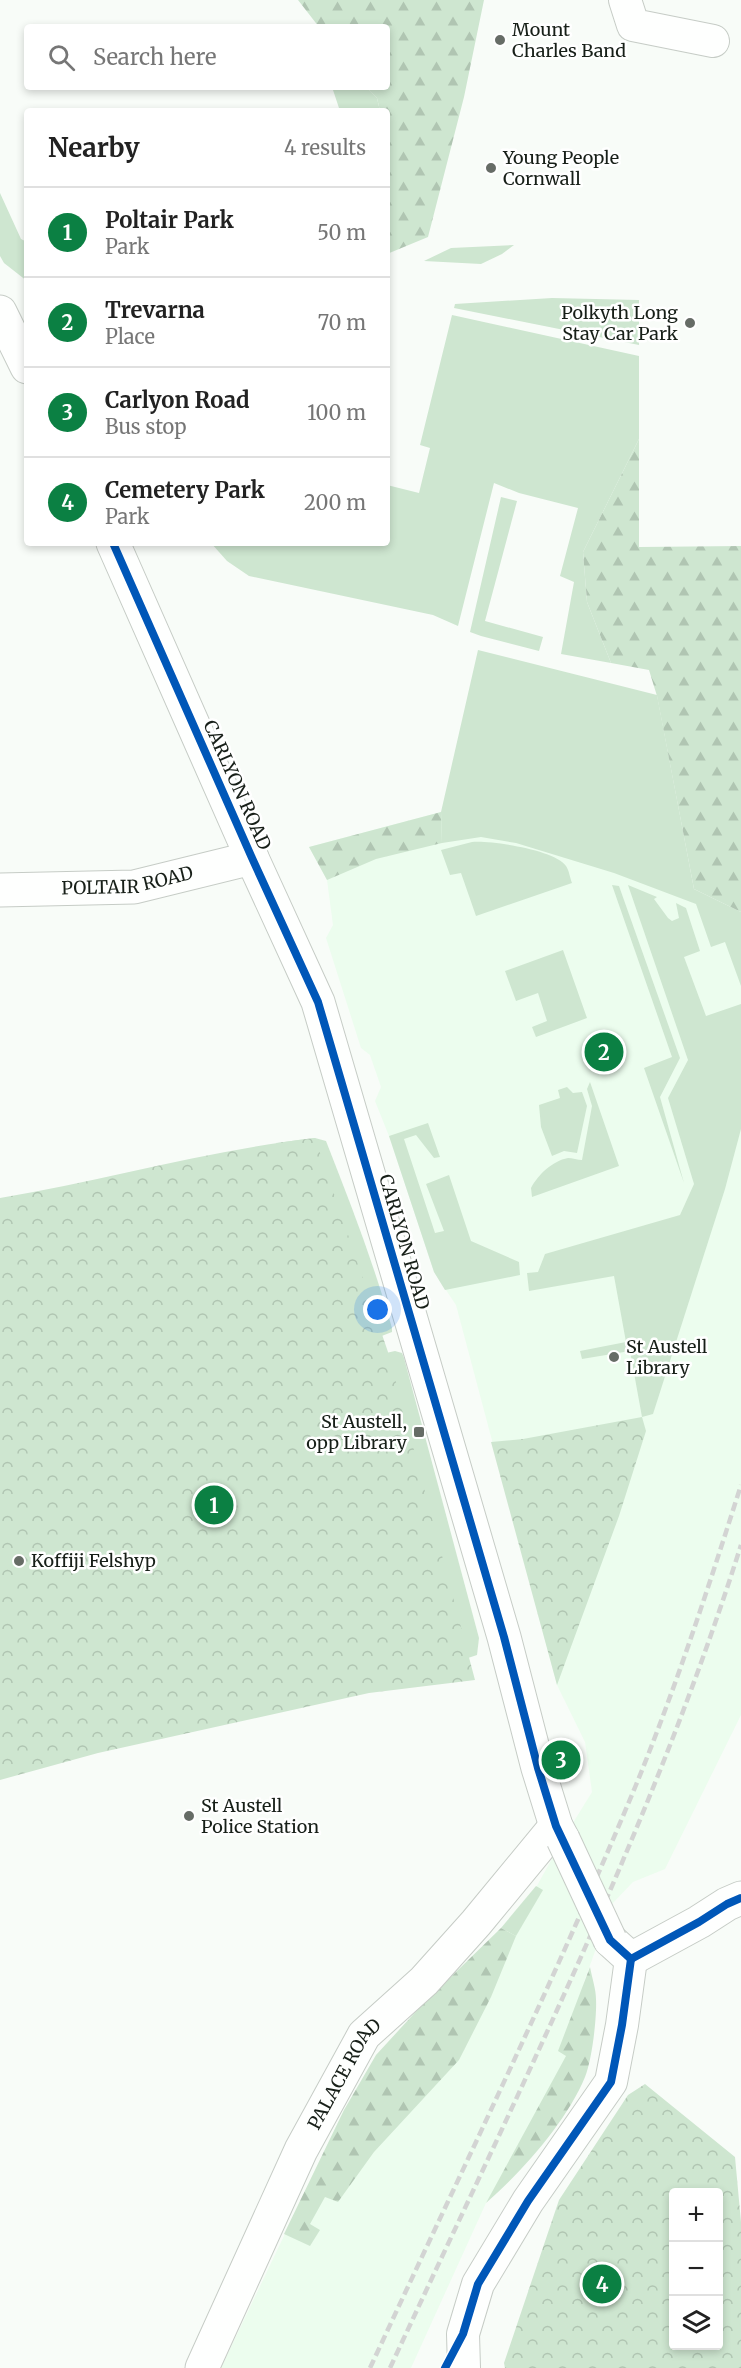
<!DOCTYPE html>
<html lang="en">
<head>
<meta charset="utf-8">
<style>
	body { margin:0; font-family:Merriweather,serif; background:#f6f6f6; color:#222 }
	.controls { position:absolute; right:18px; bottom:18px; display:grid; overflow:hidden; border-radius:6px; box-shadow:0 3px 9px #0003 }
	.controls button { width:54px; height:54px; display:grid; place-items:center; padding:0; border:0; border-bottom:2px solid #e0e0e0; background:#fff; color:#222; font:30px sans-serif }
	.you { position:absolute; left:378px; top:1310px; width:21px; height:21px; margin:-15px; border:4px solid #fff; border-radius:50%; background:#1a73e8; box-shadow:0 0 0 9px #1a73e833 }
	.badge { display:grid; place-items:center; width:39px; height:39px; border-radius:50%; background:#0b8043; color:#fff; font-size:20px; font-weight:700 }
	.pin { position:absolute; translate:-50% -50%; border:3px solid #fff; box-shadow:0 2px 6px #0006 }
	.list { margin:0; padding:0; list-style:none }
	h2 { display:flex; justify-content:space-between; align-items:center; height:78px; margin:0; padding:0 24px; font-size:26px }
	h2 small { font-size:20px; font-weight:400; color:#767676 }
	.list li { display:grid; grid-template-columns:39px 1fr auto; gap:18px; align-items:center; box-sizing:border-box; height:90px; padding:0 24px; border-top:2px solid #e0e0e0 }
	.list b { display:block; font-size:22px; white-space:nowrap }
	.list p { margin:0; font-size:20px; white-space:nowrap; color:#767676 }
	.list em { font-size:20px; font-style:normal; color:#767676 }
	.icon { flex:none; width:33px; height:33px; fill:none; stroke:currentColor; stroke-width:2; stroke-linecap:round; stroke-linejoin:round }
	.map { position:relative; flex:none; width:741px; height:2368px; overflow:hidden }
	.search { position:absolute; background:#fff; box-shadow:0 3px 9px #0003; left:24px; top:24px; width:366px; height:66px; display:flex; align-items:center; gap:15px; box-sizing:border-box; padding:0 21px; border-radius:6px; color:#767676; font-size:22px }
	.panel { position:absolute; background:#fff; box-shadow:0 3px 9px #0003; left:24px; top:108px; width:366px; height:438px; border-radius:6px }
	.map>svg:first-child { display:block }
</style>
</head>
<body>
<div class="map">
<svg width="741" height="2368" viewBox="0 0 741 2368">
	<defs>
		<pattern id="forest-firs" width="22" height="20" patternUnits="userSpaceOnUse" patternTransform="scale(1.5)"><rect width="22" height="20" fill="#cee6d0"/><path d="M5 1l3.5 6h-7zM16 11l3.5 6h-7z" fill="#b0c5b2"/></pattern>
		<pattern id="park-crowns" width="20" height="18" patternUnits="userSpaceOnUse" patternTransform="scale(1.5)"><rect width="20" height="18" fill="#cee6d0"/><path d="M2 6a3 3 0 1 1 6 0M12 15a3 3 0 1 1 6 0" fill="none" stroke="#b0c5b2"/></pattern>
	</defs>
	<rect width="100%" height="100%" fill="#f8fcf8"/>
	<path fill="#ecfdee" d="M441,812l164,41 136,59v803l-76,154 -32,13 -21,22 -28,78 -15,84 -83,137 -75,165h-190l123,-258 166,-176 53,-95 29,-47 -7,-50 -28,-57 -101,-380 -22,-33 -45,-136 -14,-35 6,-14 -11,-32 -9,-7 -35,-110 7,-13 -6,-45 -18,-33z"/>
	<g fill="#cee6d0">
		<path d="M332,87h34l11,11 3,13h-40z"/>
		<path d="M0,193l21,46 6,3v39l-23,-18 -4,-7z"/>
		<path d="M514,245l-12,9 -21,10 -57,-3 27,-13z"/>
		<path d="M552,298l87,2v45l-185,-37 1,-4z"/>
		<path d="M452,315l187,41v83l-56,113 4,50 24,61 -50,-9 13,-72 -14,-6 18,-68 -59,-15 -25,-10 -36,143 -25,-11 -184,-39 -22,-15 -16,-18h176v-58l32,8 11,-45 -10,-3z"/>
		<path d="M501,497l16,4 -32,120 58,16 -4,14 -58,-15 -11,-4z"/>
		<path d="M478,650l179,45 37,194 47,23v74l-16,-44 -14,5 -15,-43 -82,-31 -98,-30 -35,-6 -39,6 -1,-31z"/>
		<path d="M472,842c18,-2 84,8 94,24 3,4 4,12 6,17l-96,33 -15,-43 -11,2 -9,-25z"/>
		<path d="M612,885l7,1 61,172 -20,39 24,86 -40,-115 28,-11z"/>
		<path d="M628,885l29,12 -3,2 14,19 4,3 7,-3 -3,-15 10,5 14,43 -16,6 22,59 35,-12v125l-16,60 -72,225 -11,3 -12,-66 -48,8 -2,-8 46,-9 -12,-66 -85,15 -2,-18 11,-1 7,-18 135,-39 14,-31 -26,-86 20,-38z"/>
		<path d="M563,950l24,68 -51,19 -4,-10 15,-6 -9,-28 -22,8 -11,-30z"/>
		<path d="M590,1082l29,84 -87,31 -1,-9c7,-13 21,-27 37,-30 4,0 10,2 14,2l10,-54 -5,-17z"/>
		<path d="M567,1087l6,6 9,-1 5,14 -10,47 -13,-2 -12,5 -11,-29 -2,-22 21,-7 -2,-8z"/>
		<path d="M428,1123l12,34 -6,1 -18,-23 -12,4 31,94 9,-2 -18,-47 23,-9 22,66 48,21 1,13 -75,15 -11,-18 -45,-136z"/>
		<path d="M315,1138l11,3c24,61 48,123 66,187v4l-13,5 -103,-194z"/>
		<path d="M395,1351l7,2 2,5 75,280 -2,17 -12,4 -88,-304z"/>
		<path d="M536,1886l7,4 -27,46 -15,-8z"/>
	</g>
	<g fill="url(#forest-firs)">
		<path d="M298,0h186l-20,97 -36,140 -41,17v-143h-7l-3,-13 -11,-11h21v-60h-68z"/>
		<path d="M639,439v108l102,-1v366l-47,-23 -37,-193 -8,-26 -38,-7 -24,-61 -4,-50z"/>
		<path d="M441,812l1,31 -66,16 -49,21 -18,-33z"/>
		<path d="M501,1928l15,8 -25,61 -32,63 -85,92 -36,50 -13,-5 -15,27 10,6 -10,16 -26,-12 60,-124 32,-55 45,-49z"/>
		<path d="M590,1967c2,11 6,22 6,32 1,18 -4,61 -11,78 -18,44 -63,95 -99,126l80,-147 -8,-5z"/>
	</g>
	<g fill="url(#park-crowns)" fill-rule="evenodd">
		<path d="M315,1138l73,214 87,328 -106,13 -271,60 -98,27v-582c105,-18 209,-48 315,-60z"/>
		<path d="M642,1417l4,14 -27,85 -62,169 -66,-243 32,-3z"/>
		<path d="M645,2084l90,73 6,65v146h-236l-1,-5 55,-163 69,-105zM674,2192h44v154h-44z"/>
	</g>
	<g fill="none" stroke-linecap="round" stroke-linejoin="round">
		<g stroke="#c6ccc6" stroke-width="34">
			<g id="street">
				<path d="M625,0l8,25 80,16"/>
				<path d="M464,2368l-1,-34 15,-50 50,-83 83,-119 11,-57 9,-66"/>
			</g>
		</g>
		<g stroke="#c6ccc6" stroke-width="35">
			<g id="secondary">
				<path d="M0,312l27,55"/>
				<path d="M113,543l139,315 66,144 186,635 34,131 18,58 7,13"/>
				<path id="s1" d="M0,890l134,-3 118,-29"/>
				<path d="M610,1940l21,19 68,-37 28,-18 14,-6"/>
				<path id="s2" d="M202,2368l99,-218 63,-115 60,-54 52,-58 80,-97"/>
			</g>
		</g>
		<use href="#street" stroke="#fefffe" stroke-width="32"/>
		<use href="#secondary" stroke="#fefffe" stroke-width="33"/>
		<g stroke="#d3d4d3" stroke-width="4.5" stroke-dasharray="9 4.5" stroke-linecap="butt">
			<path d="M370,2368c90,-194 184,-386 266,-583 40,-98 73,-199 105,-300"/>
			<path d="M390,2368c125,-270 261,-538 351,-823"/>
		</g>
		<g stroke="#c6ccc6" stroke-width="35" stroke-linecap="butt">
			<path id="secondary-bridge" d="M563,1839l47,101"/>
		</g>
		<use href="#secondary-bridge" stroke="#fefffe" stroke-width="33"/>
		<g stroke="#fff" stroke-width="11">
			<g id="cycleway">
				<path d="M113,543l139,315 66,144 186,635 34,131 18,58 54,114 21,19"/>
				<path d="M631,1959l68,-37 28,-18 14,-6"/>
				<path d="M445,2368l18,-34 15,-50 50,-83 83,-119 11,-57 9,-66"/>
			</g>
		</g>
		<use href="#cycleway" stroke="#0057b8" stroke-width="8"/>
	</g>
	<g fill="#666c66" stroke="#fff" stroke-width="2">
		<circle cx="500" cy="40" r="6"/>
		<circle cx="491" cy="168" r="6"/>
		<circle cx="690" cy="323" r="6"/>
		<circle cx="614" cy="1357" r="6"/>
		<rect x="413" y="1426" width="12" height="12" rx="3"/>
		<circle cx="19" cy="1561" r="6"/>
		<circle cx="189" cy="1816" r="6"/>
	</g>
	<g text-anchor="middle" stroke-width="5" stroke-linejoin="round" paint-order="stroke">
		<g font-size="18" fill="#171f18" stroke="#fff" text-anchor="start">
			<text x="512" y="36">Mount<tspan x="512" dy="21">Charles Band</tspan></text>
			<text x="503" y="164">Young People<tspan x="503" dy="21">Cornwall</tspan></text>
			<text x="678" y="319" text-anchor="end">Polkyth Long<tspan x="678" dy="21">Stay Car Park</tspan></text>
			<text x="626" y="1353">St Austell<tspan x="626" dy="21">Library</tspan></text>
			<text x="407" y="1428" text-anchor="end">St Austell,<tspan x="407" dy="21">opp Library</tspan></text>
			<text x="31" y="1567">Koffiji Felshyp</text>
			<text x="201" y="1812">St Austell<tspan x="201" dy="21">Police Station</tspan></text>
		</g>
		<g font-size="18" fill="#171f18" stroke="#fff">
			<text transform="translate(237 785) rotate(66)" y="6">CARLYON ROAD</text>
			<text dy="6" stroke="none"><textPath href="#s1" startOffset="128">POLTAIR ROAD</textPath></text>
			<text transform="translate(404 1242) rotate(74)" y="6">CARLYON ROAD</text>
			<text dy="6" stroke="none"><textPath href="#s2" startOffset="327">PALACE ROAD</textPath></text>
		</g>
	</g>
</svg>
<div class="controls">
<button>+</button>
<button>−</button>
<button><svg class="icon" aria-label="layers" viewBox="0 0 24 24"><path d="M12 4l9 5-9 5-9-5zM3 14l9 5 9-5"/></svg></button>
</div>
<div class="you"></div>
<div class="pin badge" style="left:214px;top:1505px">1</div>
<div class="pin badge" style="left:604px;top:1052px">2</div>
<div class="pin badge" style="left:561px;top:1760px">3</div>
<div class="pin badge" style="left:602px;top:2284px">4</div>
<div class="search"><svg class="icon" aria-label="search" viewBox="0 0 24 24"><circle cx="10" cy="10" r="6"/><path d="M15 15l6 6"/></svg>Search here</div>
<section class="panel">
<h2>Nearby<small>4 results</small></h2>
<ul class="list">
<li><span class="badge">1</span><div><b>Poltair Park</b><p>Park</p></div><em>50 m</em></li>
<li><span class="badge">2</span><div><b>Trevarna</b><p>Place</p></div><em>70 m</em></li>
<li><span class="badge">3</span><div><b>Carlyon Road</b><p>Bus stop</p></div><em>100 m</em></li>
<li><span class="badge">4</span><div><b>Cemetery Park</b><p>Park</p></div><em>200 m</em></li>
</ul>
</section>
</div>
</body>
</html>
